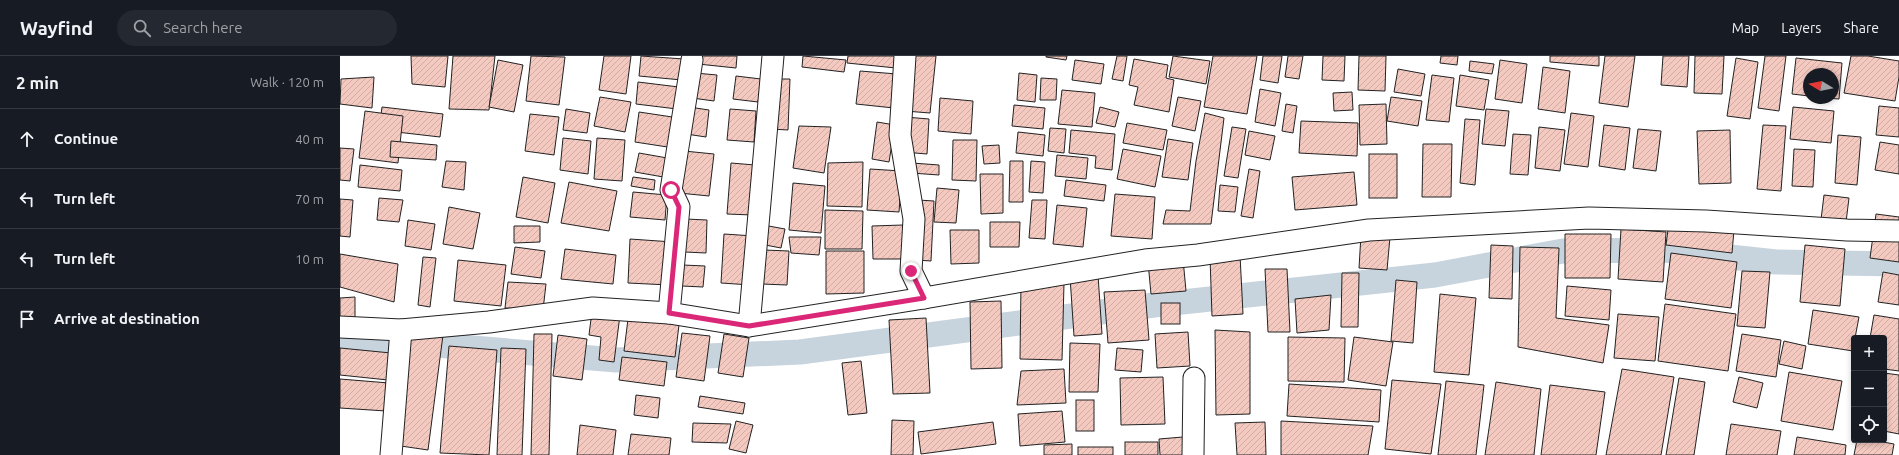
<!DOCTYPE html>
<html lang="en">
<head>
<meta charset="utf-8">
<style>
	body { margin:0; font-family:Ubuntu,sans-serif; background:#242831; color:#f1f3f6 }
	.controls { position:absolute; right:12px; bottom:12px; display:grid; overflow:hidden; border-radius:4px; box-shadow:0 2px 6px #0003 }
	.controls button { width:36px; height:36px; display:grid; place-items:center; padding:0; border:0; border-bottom:1px solid #363941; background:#171b24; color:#f1f3f6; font:20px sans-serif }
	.compass { position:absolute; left:1463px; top:12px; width:36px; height:36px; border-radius:50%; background:#171b24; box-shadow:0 2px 6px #0003; rotate:280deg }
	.stop { position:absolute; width:12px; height:12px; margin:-9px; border:3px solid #db2777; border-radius:50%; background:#fff }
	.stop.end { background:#db2777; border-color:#fff; box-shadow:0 1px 4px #0008 }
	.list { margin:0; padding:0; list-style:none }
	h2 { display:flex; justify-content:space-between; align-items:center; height:52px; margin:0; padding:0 16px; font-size:17px }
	h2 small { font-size:13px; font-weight:400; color:#9ea1a6 }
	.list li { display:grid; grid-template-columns:26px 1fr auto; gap:12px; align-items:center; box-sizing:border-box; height:60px; padding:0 16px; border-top:1px solid #363941 }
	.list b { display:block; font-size:15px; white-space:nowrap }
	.list em { font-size:13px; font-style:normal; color:#9ea1a6 }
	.icon { flex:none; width:22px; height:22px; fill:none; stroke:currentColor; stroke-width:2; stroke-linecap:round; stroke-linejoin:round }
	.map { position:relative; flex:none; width:1559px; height:399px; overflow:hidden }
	header { display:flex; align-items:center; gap:24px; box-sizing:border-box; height:56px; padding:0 20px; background:#171b24; border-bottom:1px solid #363941 }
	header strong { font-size:19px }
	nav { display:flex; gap:22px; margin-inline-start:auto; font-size:14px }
	.search { width:280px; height:36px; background:#242831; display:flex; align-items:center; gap:10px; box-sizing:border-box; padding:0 14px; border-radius:22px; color:#9ea1a6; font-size:15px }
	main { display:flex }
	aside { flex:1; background:#171b24 }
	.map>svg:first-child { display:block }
</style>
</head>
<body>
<header>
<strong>Wayfind</strong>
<div class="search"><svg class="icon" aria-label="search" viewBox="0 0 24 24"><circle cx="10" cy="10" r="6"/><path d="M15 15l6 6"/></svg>Search here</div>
<nav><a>Map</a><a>Layers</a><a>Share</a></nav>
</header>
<main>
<aside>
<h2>2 min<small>Walk · 120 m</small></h2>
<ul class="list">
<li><svg class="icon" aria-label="ahead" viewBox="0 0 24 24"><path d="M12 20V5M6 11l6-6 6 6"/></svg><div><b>Continue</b></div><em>40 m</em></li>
<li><svg class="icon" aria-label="left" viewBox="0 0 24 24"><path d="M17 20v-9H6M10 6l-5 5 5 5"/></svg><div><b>Turn left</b></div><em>70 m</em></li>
<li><svg class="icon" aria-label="left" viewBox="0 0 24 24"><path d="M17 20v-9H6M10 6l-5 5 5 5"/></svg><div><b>Turn left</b></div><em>10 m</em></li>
<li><svg class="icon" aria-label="arrive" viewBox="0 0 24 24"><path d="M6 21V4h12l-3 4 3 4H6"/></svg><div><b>Arrive at destination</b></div></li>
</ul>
</aside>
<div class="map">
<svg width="1559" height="399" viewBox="0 0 1559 399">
	<defs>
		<pattern id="building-hatch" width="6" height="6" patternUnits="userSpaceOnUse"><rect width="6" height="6" fill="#f3c9c0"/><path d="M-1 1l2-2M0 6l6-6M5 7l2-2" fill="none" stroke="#d0aca5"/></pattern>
	</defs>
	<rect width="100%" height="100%" fill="#fff"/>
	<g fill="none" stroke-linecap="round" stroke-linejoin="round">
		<path stroke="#c7d3dd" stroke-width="25" d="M0,281l276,23 184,-8 354,-47 281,-30 128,-24 102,-1 111,12 123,2"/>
	</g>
	<g fill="url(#building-hatch)" stroke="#222">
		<path d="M71,0h37l-3,31 -33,-3z"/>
		<path d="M113,0h42l-6,54 -40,-1z"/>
		<path d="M191,0l34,1 -6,48 -33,-4z"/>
		<path d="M264,0h27l-5,38 -27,-4z"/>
		<path d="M301,0l43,3 -2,21 -43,-4z"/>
		<path d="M359,0h38l-1,12 -38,-4z"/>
		<path d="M463,0l43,4 -2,12 -42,-5z"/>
		<path d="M508,0h50l-2,12 -49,-5z"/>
		<path d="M570,0h26l-6,57 -25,-2z"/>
		<path d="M706,0h21l-1,4 -20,-3z"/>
		<path d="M777,0h10l-4,25 -11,-2z"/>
		<path d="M833,0l37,5 -4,23 -37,-7z"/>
		<path d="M873,0h44l-10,58 -43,-7z"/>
		<path d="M923,0h19l-4,27 -18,-3z"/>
		<path d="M948,0h15l-4,23 -14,-2z"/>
		<path d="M983,0h22l-1,25 -22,-1z"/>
		<path d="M1019,0h27l-1,35 -27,-1z"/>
		<path d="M1101,0h17l-1,9 -17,-2z"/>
		<path d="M1210,0h49v10l-49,-4z"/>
		<path d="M1265,0h30l-7,51 -29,-4z"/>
		<path d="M1323,0h26l-2,31 -26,-2z"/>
		<path d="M1355,0h29l-2,38 -28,-1z"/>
		<path d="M1425,0h21l-7,55 -21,-3z"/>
		<path d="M1511,0h17l31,5v16l-4,24 -51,-8z"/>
		<path d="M1396,2l22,4 -8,57 -23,-3z"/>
		<path d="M1456,2l46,5 -3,36 -13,-1h7v-24h-24v22l-17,-2z"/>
		<path d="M794,3l34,6 -2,13 8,2 -5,32 -35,-7 4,-18 -9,-2z"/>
		<path d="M158,4l25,5 -9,47 -25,-5z"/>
		<path d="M735,4l29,4 -3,20 -29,-4z"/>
		<path d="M1160,4l27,4 -5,39 -27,-4z"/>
		<path d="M1130,5l24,3 -2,10 -23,-3z"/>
		<path d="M1203,11l27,4 -5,42 -27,-4z"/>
		<path d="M1058,13l27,5 -4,22 -27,-4z"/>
		<path d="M520,15l37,3 -3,34 -38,-4z"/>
		<path d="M355,17l22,2 -3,26 -22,-3z"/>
		<path d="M679,17l18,2 -2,27 -18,-2z"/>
		<path d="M1092,19l22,3 -5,44 -23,-2z"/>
		<path d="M1120,19l29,5 -5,30 -28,-4z"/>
		<path d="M396,20l25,3 -3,23 -25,-3z"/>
		<path d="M34,21l-2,31 -32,-4 1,-25z"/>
		<path d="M701,22l16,1 -1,21h-16z"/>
		<path d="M433,23h17l-2,51 -17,-1z"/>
		<path d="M298,26l41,5 -2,22 -41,-5z"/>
		<path d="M920,33l21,4 -6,33 -20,-4z"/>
		<path d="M722,34l33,3 -3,34 -34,-3z"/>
		<path d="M1012,36l1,18 -19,1 -1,-18z"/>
		<path d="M260,41l31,5 -6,30 -31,-6z"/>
		<path d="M838,41l23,4 -6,30 -23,-5z"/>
		<path d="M1051,41l31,4 -4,25 -31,-5z"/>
		<path d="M600,42l33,3 -2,33 -33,-3z"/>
		<path d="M946,48l11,2 -4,27 -11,-2z"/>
		<path d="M1046,48l1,40 -27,1 -1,-40z"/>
		<path d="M674,49l31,3 -2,21 -31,-3z"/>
		<path d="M1539,50l20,2v29l-23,-2z"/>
		<path d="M42,51l61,7 -3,23 -61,-7z"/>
		<path d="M349,51l20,3 -3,27 -20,-3z"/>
		<path d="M760,51l19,5 -4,15 -19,-4z"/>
		<path d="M1453,51l41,4 -3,32 -41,-4z"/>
		<path d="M226,53l24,4 -3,20 -24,-3z"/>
		<path d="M390,53l26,2 -2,31 -27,-2z"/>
		<path d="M1146,53l23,2 -4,35 -23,-2z"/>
		<path d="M25,55l38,5 -5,47 -39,-5z"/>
		<path d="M299,56l40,6 -5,30 -39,-6z"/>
		<path d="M865,57l19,5 -13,106h-48l3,-14 24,1 6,-50z"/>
		<path d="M1231,57l23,3 -6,51 -24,-3z"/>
		<path d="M190,58l29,3 -5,38 -29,-4z"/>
		<path d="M565,61l24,2 -2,35 -24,-2z"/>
		<path d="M1125,63l15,1 -5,65 -15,-2z"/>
		<path d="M961,65l57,2 -1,33 -58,-3z"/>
		<path d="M537,66l18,3 -6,37 -17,-3z"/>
		<path d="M787,67l40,7 -4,20 -40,-7z"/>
		<path d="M1264,69l26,3 -5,42 -26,-4z"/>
		<path d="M1423,69l23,1 -5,65 -24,-2z"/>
		<path d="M459,70l32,1 -7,46 -31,-5z"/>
		<path d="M892,71l14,2 -8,49 -14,-2z"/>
		<path d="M1199,71l26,3 -5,41 -25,-3z"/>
		<path d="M710,72l16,1 -2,24 -16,-2z"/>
		<path d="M1298,73l23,2 -5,40 -23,-3z"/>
		<path d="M731,74l44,4 -3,36 -17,-2 1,-12 -27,-3z"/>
		<path d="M1390,74l1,53 -32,1 -2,-53z"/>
		<path d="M909,75l26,5 -5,24 -25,-5z"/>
		<path d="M678,76l27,3 -2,21 -27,-3z"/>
		<path d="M1173,78l18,1 -3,40 -18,-1z"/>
		<path d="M1498,79l23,2 -4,48 -22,-2z"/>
		<path d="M223,82l28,3 -3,33 -28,-4z"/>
		<path d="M257,82l28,2 -3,41 -28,-2z"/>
		<path d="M828,83l25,4 -5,37 -26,-3z"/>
		<path d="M613,84h24l-1,41 -24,-1z"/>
		<path d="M51,85l46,4 -1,15 -46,-3z"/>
		<path d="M1540,86l19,3v29l-24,-4z"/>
		<path d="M1083,88h29l-1,53h-29z"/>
		<path d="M659,89l1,18 -16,1 -2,-18z"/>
		<path d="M0,92l14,1 -4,32 -10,-1z"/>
		<path d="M783,93l38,7 -6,31 -38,-8z"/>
		<path d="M1454,93l21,1 -2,37 -21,-1z"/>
		<path d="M344,95l30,3 -5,42 -30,-3z"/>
		<path d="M299,97l34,6 -4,19 -34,-6z"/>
		<rect x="1029" y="98" width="28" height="44"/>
		<path d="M717,99l31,3 -2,21 -31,-3z"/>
		<path d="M106,105l20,1 -2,28 -22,-3z"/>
		<path d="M670,105h13v41h-14z"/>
		<path d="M691,105l14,1 -2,31 -14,-1z"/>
		<path d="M523,106l-1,45 -35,-1 1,-43z"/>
		<path d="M391,107l24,2 -3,50 -25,-1z"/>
		<path d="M572,107l27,2v10l-28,-2z"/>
		<path d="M20,109l42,5 -2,21 -42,-4z"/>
		<path d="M530,113l32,2 -3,41 -32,-2z"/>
		<path d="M909,113l11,2 -7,47 -12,-2z"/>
		<path d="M1014,116l3,33 -62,5 -3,-33z"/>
		<path d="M640,118h23v39l-22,1z"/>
		<path d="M183,121l32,6 -7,40 -32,-6z"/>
		<path d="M293,121l22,3 -1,10 -23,-4z"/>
		<path d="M726,124l40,5 -2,16 -40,-5z"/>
		<path d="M229,126l48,9 -8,40 -48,-8z"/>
		<path d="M453,127l32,3 -4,47 -32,-3z"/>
		<path d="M880,129l18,2 -3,25 -17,-1z"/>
		<path d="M597,132l22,2 -3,33 -22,-1z"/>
		<path d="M293,136l34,3 -2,25 -35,-3z"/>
		<path d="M775,138l40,3 -3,42 -41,-3z"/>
		<path d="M1484,139l25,3 -5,40 -25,-2z"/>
		<path d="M39,142l24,2 -4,22 -22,-2z"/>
		<path d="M0,143l13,1 -3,37 -10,-1z"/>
		<path d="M578,144l16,1 -3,60 -15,-1z"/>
		<path d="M692,144h15l-2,39 -16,-1z"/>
		<path d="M717,149l30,3 -4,39 -30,-3z"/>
		<path d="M109,151l31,6 -7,36 -30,-5z"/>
		<path d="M485,154l38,1 -1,38h-37z"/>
		<path d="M1536,158l23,3v45l-29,-4z"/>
		<path d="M346,163l21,1 -1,33 -21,-1z"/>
		<path d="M68,164l27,4 -4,26 -26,-4z"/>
		<path d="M650,166h30l-1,25h-29z"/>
		<path d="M1329,166l65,8 -2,23 -66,-8z"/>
		<path d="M423,169l22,4 -4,19 -21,-4z"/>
		<path d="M563,169l1,34h-31l-1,-33z"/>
		<path d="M174,170h26v16l-26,1z"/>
		<path d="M1281,173l45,3 -3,50 -45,-3z"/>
		<path d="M610,174h29v33l-28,1z"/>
		<path d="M384,178l30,2 -3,49 -30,-2z"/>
		<path d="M1225,178h46l-1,44h-45z"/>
		<path d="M1021,179l29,2 -3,33 -28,-2z"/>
		<path d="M449,181h32l-2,18 -28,-2z"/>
		<path d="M290,183l43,3 -4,43 -41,-2z"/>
		<path d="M1151,189l22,1 -1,53 -23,-1z"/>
		<path d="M1465,189l40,4 -5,57 -40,-4z"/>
		<path d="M175,191l30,4 -4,27 -30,-4z"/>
		<path d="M1180,191l39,1 -3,70 53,7 -6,38 -85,-16z"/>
		<path d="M225,193l51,6 -3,29 -52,-5z"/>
		<path d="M424,194l25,1 -2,34 -25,-1z"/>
		<path d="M486,195h38v42l-38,1z"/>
		<path d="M1331,197l66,9 -6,46 -66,-9z"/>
		<path d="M0,198l58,10 -4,38 -54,-15z"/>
		<path d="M900,199l3,59 -31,2 -2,-59z"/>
		<path d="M83,201l13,1 -6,49 -12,-2z"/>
		<path d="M843,203l3,32 -35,3 -3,-32z"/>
		<path d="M118,204l48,5 -5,41 -47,-5z"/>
		<path d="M343,209l22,1 -2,21 -21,-1z"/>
		<path d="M925,213h22l3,63h-22z"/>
		<path d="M1402,215l28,1 -5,56 -28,-2z"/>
		<path d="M1543,216l16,3v30l-21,-3z"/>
		<path d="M1002,217h17l-1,54h-17z"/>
		<path d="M758,219l4,59 -28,2 -4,-59z"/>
		<path d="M1056,224l21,2 -4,61 -22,-2z"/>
		<path d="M168,226l38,2 -3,26 -38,-2z"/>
		<path d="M681,226l43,1 -2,77 -42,-1z"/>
		<path d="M1227,230l44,4 -2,30 -44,-4z"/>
		<path d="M805,234l4,50 -41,3 -4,-51z"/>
		<path d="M1100,238l36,4 -7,77 -35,-3z"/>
		<path d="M991,239l-2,35 -32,3 -2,-34z"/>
		<path d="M15,241v24h-15v-23z"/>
		<path d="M661,245l1,67 -31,1 -1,-67z"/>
		<rect x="821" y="247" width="19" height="21"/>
		<path d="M1325,248l71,10 -8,57 -70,-10z"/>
		<path d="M1473,254l46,7 -4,21h-1l-1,13 -45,-7z"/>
		<path d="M252,255l28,4 -6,47 -15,-2 2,-23 -12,-2z"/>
		<path d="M289,255l51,6 -5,40 -51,-6z"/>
		<path d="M1278,258l41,3 -4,44 -41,-3z"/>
		<path d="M1534,259l25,4v52l-15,-2v-31h-14z"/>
		<path d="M586,262l4,75 -37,1 -4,-74z"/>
		<path d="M875,274l35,2v82l-34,1z"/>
		<path d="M69,275l34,4 -15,115 -34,-5z"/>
		<path d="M848,276l2,34 -33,2 -2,-34z"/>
		<path d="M342,277l28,3 -6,45 -28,-4z"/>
		<path d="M194,278h18l-3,121h-18z"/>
		<path d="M384,278l25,4 -6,39 -25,-4z"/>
		<path d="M1402,278l39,6 -5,37 -40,-6z"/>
		<path d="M218,279l29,4 -5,41 -29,-4z"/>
		<path d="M948,281l57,1 -1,44 -56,-1z"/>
		<path d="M1014,281l39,5 -7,44 -38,-6z"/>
		<path d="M1444,285l22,5 -4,23 -23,-5z"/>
		<path d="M730,287l30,1 -2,48h-29z"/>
		<path d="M109,290l48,4 -8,105 -49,-2z"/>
		<path d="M0,292l51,5 -3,27 -48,-5z"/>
		<path d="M161,292l25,1 -4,106h-25z"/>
		<path d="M777,292l26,2 -2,22 -26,-2z"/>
		<path d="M282,301l45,5 -3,24 -45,-6z"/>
		<path d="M521,305l6,52 -19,2 -6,-52z"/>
		<path d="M724,313l2,34 -49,2 4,-34z"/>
		<path d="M1282,313l52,8 -13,78h-55z"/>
		<path d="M1449,316l53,9 -9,49 -52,-9z"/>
		<path d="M1544,317l15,2v59l-15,-3z"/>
		<path d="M823,321l2,47 -44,1 -1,-47z"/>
		<path d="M1399,321l24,6 -6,25 -24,-6z"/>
		<path d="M1339,322l26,4 -11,73h-28z"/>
		<path d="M0,323l49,4 -3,28 -46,-3z"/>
		<path d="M1052,324l49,4 -10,70 -46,-5z"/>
		<path d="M1106,325l38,4 -8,70h-38z"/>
		<path d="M1156,326l45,7 -7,66h-49z"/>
		<path d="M949,328l92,6 -2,32 -92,-6z"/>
		<path d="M1210,329l55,7 -9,63h-55z"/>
		<path d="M296,339l24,3 -2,20 -24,-3z"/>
		<path d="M360,340l45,7 -2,11 -45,-7z"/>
		<rect x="736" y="344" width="18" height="31"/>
		<path d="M722,355l3,31 -45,4 -2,-32z"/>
		<path d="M552,364l22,1 -1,34h-22z"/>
		<path d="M396,365l17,4 -7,28 -17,-4z"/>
		<path d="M941,365l92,5 -5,29h-87z"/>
		<path d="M653,366l3,22 -75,10 -3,-22z"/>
		<path d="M925,366l1,33h-29l-2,-32z"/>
		<path d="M353,367l38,1 -4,19 -35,-1z"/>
		<path d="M1391,368l50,7 -4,24h-51z"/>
		<path d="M240,369l36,5 -3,25h-36z"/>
		<path d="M291,378l40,4 -2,17h-41z"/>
		<path d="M843,381l2,18h-25l-1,-16z"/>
		<path d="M1457,381l49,8 -1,10h-51z"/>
		<path d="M1517,384h15l22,4 -2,11h-38z"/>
		<rect x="785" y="386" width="33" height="13"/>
		<path d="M732,388v11h-28v-10z"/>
		<rect x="738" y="391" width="35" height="8"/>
	</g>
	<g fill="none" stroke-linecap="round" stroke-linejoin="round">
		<g stroke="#222" stroke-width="23">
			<g id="minor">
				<path d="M565,0l-5,79 14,84 -3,52 13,27"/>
				<path d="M329,257l10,-106 -8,-17 21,-130"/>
				<path d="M409,270l24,-270"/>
				<path d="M0,271l61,3 88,-8 104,-14 76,5 80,13 175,-28 221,-38 53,-5 171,-25 220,-12 117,3 141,9 52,1"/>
				<path d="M51,399l10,-125"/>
				<path d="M853,399l1,-77"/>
			</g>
		</g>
		<use href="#minor" stroke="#fff" stroke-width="21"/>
	</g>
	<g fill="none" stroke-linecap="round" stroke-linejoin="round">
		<path stroke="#db2777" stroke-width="5" d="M331,134l8,17 -10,106 80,13 175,-28 -13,-27"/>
	</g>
</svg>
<div class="controls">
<button>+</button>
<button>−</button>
<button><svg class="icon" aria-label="locate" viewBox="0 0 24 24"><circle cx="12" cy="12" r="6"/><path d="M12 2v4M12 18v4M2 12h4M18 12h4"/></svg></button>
</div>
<svg class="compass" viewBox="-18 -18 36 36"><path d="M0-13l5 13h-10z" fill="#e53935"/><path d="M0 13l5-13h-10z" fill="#9ea1a6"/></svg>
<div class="stop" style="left:331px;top:134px"></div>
<div class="stop end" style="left:571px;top:215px"></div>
</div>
</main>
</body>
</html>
